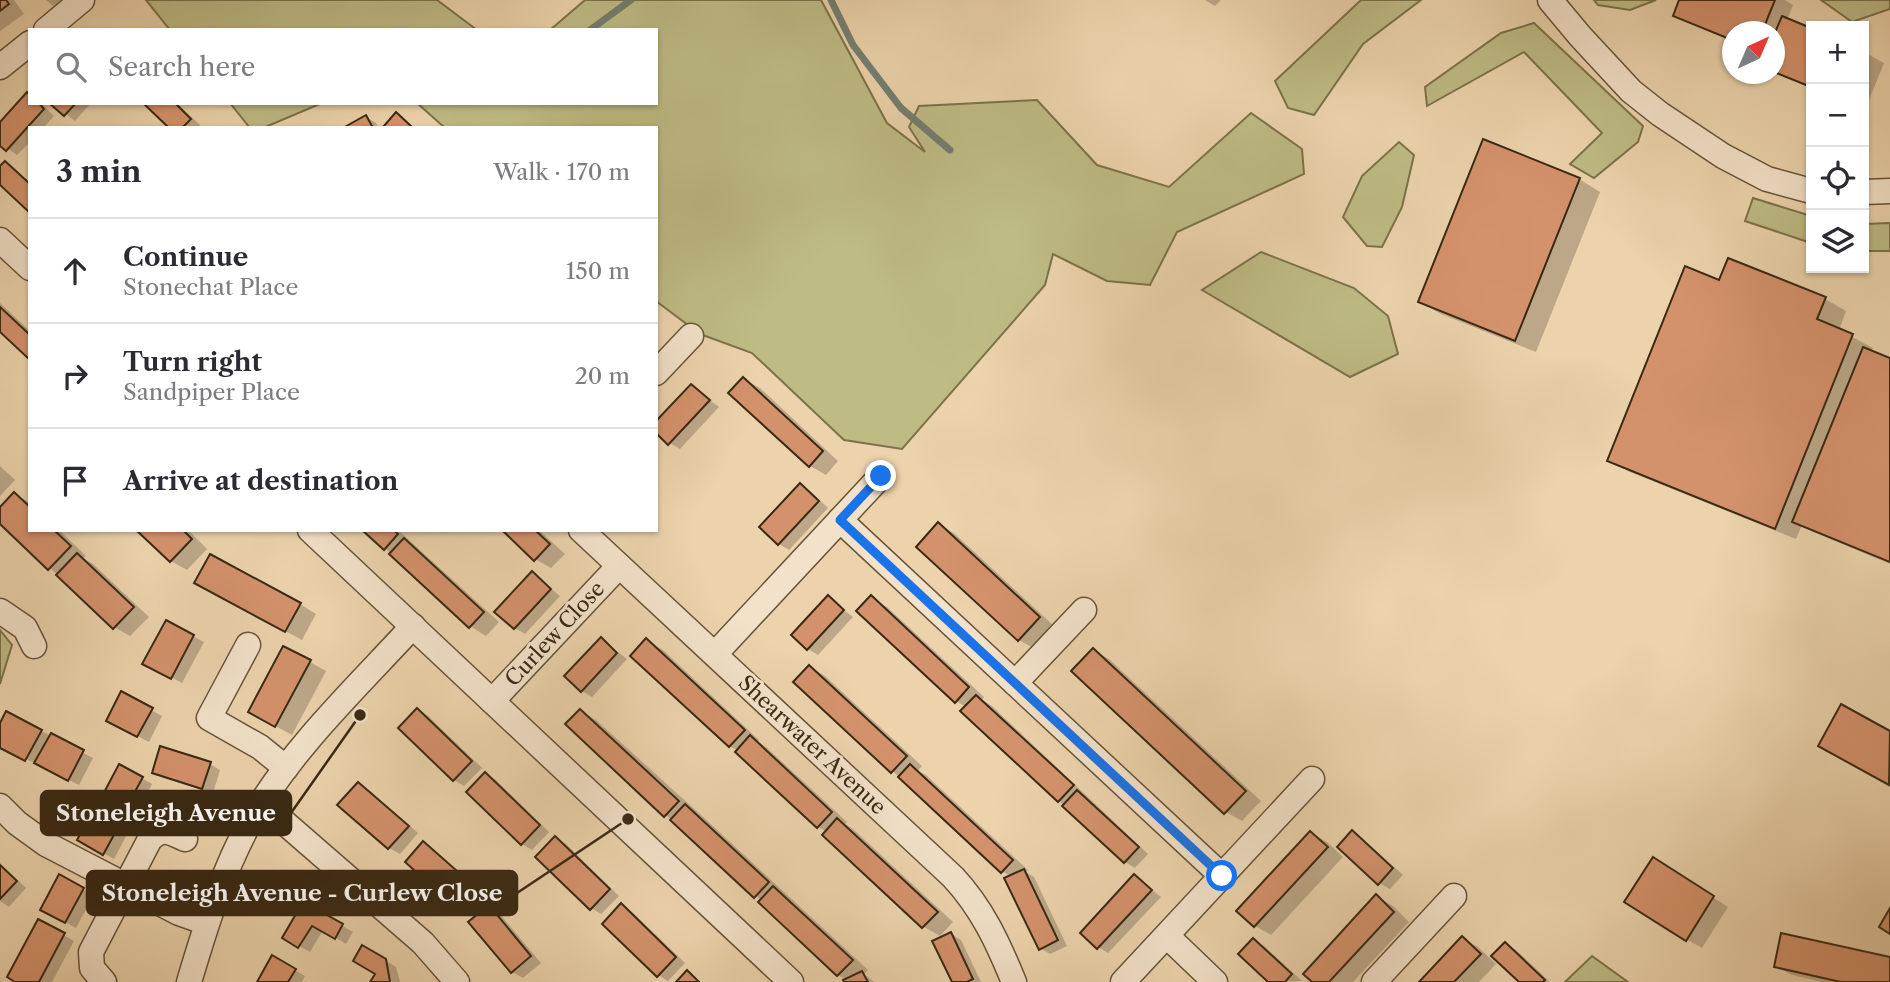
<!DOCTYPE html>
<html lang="en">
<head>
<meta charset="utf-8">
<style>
	body { margin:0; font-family:"Libre Caslon Text",serif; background:#f7f7f7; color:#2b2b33 }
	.controls { position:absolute; right:21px; top:21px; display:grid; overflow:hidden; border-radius:0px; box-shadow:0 2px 5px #0004 }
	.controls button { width:63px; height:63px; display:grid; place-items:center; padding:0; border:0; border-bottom:2px solid #e1e1e2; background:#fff; color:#2b2b33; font:35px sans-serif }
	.compass { position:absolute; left:1722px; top:21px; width:63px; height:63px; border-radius:50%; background:#fff; box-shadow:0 2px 5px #0004; rotate:44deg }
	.stop { position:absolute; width:21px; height:21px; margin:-16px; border:5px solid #1a73e8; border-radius:50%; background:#fff }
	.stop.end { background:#1a73e8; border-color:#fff; box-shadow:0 2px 7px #0008 }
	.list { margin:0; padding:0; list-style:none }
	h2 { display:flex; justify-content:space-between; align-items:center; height:91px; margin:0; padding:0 28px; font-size:30px }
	h2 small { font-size:23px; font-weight:400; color:#7c7c81 }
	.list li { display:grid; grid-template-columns:46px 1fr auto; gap:21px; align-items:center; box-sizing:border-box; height:105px; padding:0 28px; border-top:2px solid #e1e1e2 }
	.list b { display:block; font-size:26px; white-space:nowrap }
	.list p { margin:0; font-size:23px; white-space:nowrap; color:#7c7c81 }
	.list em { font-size:23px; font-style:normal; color:#7c7c81 }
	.icon { flex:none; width:38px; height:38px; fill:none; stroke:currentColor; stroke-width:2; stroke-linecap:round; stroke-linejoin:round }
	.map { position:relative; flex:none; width:1890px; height:982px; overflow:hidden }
	.search { position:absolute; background:#fff; box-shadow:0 2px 5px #0004; left:28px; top:28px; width:630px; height:77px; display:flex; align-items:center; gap:18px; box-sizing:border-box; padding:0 24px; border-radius:0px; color:#7c7c81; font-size:26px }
	.panel { position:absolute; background:#fff; box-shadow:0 2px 5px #0004; left:28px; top:126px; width:630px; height:406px; border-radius:0px }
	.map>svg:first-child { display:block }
</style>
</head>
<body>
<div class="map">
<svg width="1890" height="982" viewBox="0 0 1890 982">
	<rect width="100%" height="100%" fill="#ecd3ac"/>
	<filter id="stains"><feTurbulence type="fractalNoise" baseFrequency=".00286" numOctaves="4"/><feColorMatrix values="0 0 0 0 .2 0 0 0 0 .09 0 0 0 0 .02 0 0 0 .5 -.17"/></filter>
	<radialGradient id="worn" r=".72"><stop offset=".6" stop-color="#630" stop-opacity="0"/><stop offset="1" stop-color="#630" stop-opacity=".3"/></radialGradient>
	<g fill="#bebb85" stroke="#7c724c" stroke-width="2">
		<path d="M146,0h291l40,30h-307z"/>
		<path d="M585,0h236l66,123 38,29 -16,-25 10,-21 118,-6 60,65 72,22 82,-74 51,36 2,25 -127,58 -27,53 -43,-4 -54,-27 -8,31 -143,164 -58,-9 -92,-87 -52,-19 -44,-33v-173h-211l-28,-25h239v-73h-106z"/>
		<path d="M1361,0h60l-58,44 -49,71 -26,-7 -13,-27z"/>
		<path d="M1594,0h62l-26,10 -32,-5z"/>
		<path d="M1821,0h69v9l-38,13z"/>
		<path d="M1534,23l109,103 -5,16 -44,36 -24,-14 32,-31 -78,-81 -97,54 -2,-19 76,-54z"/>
		<path d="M230,103h92l-59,25h-13z"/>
		<path d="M1399,142l15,13 -12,52 -20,40 -15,-1 -24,-29 19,-41z"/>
		<path d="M1753,198l58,18v27l-66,-22z"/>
		<path d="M1890,223v28h-26v-27z"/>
		<path d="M1261,252l93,36 34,28 10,38 -48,23 -148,-87z"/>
		<path d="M0,630l12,15 -12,39z"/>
		<path d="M1592,956l36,26h-63z"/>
	</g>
	<g fill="#0003">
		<path d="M0,0h14l10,14 -24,17z"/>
		<path d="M46,0h15l-8,6z"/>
		<path d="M1205,0h16l-6,6z"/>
		<path d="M1681,0h104l8,5 -6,15 24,10v58l-37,-16v-40h-42v9l-57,-26z"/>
		<path d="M1864,52l20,11 -19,47 -1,-1z"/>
		<path d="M30,103h11l13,13 -11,12h-13v14l-13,13 -17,-12v-19z"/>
		<path d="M52,103h39l-16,18z"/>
		<path d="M146,103h31l23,22 -2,3h-27z"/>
		<path d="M366,117l10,6 3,5h-33z"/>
		<path d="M5,163l25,19v29l-30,-28v-15z"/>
		<path d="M1579,179l21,13 -64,160 -95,-38 -21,-12z"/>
		<path d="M1720,282l105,17 21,12 -7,19 34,18 -2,4 19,8v204l-74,-31 -14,-8 -6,14 -166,-67 -21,-12z"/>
		<path d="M0,303l30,28v27l-30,-28z"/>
		<path d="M744,379l16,9 78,73 -12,14 -16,-9z"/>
		<path d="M692,386l27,21 -39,42 -10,-6z"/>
		<path d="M0,466l15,14 -15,16z"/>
		<path d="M800,485l10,6 18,17 -39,42 -10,-6z"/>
		<path d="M15,494l15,9v27h29l27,26 -3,2 10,6 56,53 -19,19 -16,-9 -114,-105v-12z"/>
		<path d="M939,524l16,10 100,93 -20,22 -16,-9z"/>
		<path d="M139,530h49l19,19 -20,21 -16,-9z"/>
		<path d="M365,530h33l101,92 -13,14 -16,-10z"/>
		<path d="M504,530h35l26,24 -14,14 -16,-9z"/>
		<path d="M532,573l28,23 -35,38 -10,-6z"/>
		<path d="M212,592l88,12 16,10 -14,26z"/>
		<path d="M828,598l25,19 -35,38 -10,-6z"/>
		<path d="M871,598l16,9 97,90 -2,3 10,6 156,148 -13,14 -10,-6 -66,-61 -93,-94 -10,-6z"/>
		<path d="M166,622l38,20 -22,41 -37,-20z"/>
		<path d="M601,639l26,20 -35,38 -10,-6z"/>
		<path d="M647,641l16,9 96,90 -1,2 8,5 81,75 -2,2 8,5 100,93 -13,14 -16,-9 -100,-93 3,-2 -9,-5 -80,-76 -8,-5z"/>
		<path d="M1093,650l16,9 152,142 -19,20 -16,-9z"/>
		<path d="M310,662l16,9 -34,64 -42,-23z"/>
		<path d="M809,667l16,9 97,90 -4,5 8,4 102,95 -2,2 8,5 33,69 -17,8 -10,-6 -28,-71 -10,-6 -207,-189z"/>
		<path d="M122,694l40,22 -13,26 -31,-16z"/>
		<path d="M1841,706l49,27v51l-70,-39z"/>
		<path d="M418,710l10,6 54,52 -18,18 -10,-6z"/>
		<path d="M580,711l16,9 105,95 167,155 -4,4 10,8h-28l1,-2 -9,-5 -78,-73 2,-1 -89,-81 -8,-5z"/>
		<path d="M7,713l86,45 -14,27 -79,-39v-20z"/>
		<path d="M210,764l10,6 -7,23 -49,-15 -10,-6z"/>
		<path d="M120,766l32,18 -17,33 -33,-18z"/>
		<path d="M486,774l10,6 53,52 -17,18 -10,-6z"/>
		<path d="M358,784l11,6 49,43 -18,21 -11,-6 -49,-43z"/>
		<path d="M96,808l35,19 -17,32 -35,-20z"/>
		<path d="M1311,833l16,9 16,15 -72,78 -16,-9z"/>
		<path d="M1353,833l10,6 40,36 -13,14 -11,-6z"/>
		<path d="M555,838l11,6 53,52 -18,18 -10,-6z"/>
		<path d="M424,844l10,6 49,43 -16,18 -11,-6z"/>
		<path d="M0,863l26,25 -17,19 -9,-6z"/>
		<path d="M1669,869l59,38 -26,41 -16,-9z"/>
		<path d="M1135,876l26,21 -53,56 -10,-6z"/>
		<path d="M59,877l35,18 -18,33 -34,-19z"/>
		<path d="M1377,897l16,9 16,16 -56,60h-38z"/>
		<path d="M621,906l11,6 53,51 -17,18 -10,-6z"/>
		<path d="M489,907l10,6 42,50 -18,15 -11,-6z"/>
		<path d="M318,912l35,20 -7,12 -23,-14 -13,22 -25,-14z"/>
		<path d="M39,921l35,20 -22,41h-34z"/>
		<path d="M951,934l10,6 20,42h-27z"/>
		<path d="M1462,938l16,9 18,17 -17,18h-58z"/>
		<path d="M1253,940l11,6 38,35 -31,1z"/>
		<path d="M1505,944l11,6 34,32h-28z"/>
		<path d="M363,947l33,20 4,15h-27l4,-9z"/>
		<path d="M272,957l33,19 -3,6h-43z"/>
		<path d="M1890,959v23h-68l-30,-7 -16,-9z"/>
	</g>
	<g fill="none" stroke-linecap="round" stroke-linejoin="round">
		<g stroke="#737e70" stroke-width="7">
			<path d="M831,0l22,45 48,63 49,42"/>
			<path d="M590,30l41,-30"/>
		</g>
	</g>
	<g fill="#d4926c" stroke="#392914" stroke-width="2">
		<path d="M0,0h6l3,4 -9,7z"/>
		<path d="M1679,0h96l-13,32h-30v8l-59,-24z"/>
		<path d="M1782,16l29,12v59l-37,-15v-37z"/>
		<path d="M27,92l3,3v8h9l5,6 -38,42 -6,-5v-24z"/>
		<path d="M49,103h27l-12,13z"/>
		<path d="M143,103h32l16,16 -9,9h-13z"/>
		<path d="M396,112l17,16 -30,-1z"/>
		<path d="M366,115l7,13h-30z"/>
		<path d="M1483,139l97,39 -65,163 -97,-39z"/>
		<path d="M5,161l25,23v29l-30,-28v-19z"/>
		<path d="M1728,258l98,39 -9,22 36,15 -78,195 -168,-68 78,-195 34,14z"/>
		<path d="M0,307l30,28v25l-30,-28z"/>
		<path d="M1863,347l27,11v204l-98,-40z"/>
		<path d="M743,377l80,74 -14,16 -81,-74z"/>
		<path d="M691,384l19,16 -42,45 -12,-12v-12z"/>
		<path d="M800,483l19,18 -41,44 -19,-18z"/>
		<path d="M14,492l16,15v23h24l17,16 -23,24 -48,-46v-17z"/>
		<path d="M938,522l102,95 -22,24 -102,-94z"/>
		<path d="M136,530h47l9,9 -22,23z"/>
		<path d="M362,530h32l4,4 -14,16z"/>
		<path d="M502,530h33l15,14 -16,17z"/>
		<path d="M404,538l80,74 -15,16 -80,-74z"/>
		<path d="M77,553l57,54 -21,22 -57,-54z"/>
		<path d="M210,554l91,49 -16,29 -91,-49z"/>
		<path d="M532,571l19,18 -37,40 -20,-17z"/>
		<path d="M828,595l16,15 -37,40 -16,-15z"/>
		<path d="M871,595l98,92 -14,16 -99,-92z"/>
		<path d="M166,620l28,15 -23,44 -29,-15z"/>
		<path d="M601,637l16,16 -36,39 -17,-16z"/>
		<path d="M646,638l99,92 -16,17 -99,-91z"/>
		<path d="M283,646l28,14 -36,67 -27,-15z"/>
		<path d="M1093,648l153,143 -22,23 -153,-143z"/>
		<path d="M809,665l98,91 -16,17 -98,-91z"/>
		<path d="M121,691l32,17 -16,29 -31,-16z"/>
		<path d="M976,695l98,90 -16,17 -98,-91z"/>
		<path d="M1841,704l49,27 -1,54 -71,-39z"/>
		<path d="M417,708l55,53 -19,20 -55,-53z"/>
		<path d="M580,709l99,92 -15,16 -99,-93z"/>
		<path d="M6,711l36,19 -17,31 -25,-13v-25z"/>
		<path d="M51,733l33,17 -16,31 -34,-18z"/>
		<path d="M750,735l82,77 -15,16 -82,-76z"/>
		<path d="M160,746l51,16 -9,27 -50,-16z"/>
		<path d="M119,764l24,13 -19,35 -24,-12z"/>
		<path d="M910,764l103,96 -12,13 -103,-96z"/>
		<path d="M485,772l55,53 -19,20 -55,-53z"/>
		<path d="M358,782l51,44 -21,23 -51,-44z"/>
		<path d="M1077,790l62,57 -15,16 -62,-57z"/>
		<path d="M685,804l84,78 -15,16 -84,-78z"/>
		<path d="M95,805l27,15 -19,35 -26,-15z"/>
		<path d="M837,818l101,94 -16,16 -100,-93z"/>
		<path d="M1352,830l41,38 -15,17 -41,-38z"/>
		<path d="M1310,831l18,16 -74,80 -18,-16z"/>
		<path d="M555,836l55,53 -20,21 -55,-53z"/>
		<path d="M423,841l51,45 -19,21 -50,-45z"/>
		<path d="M1653,857l61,39 -28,45 -62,-39z"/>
		<path d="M0,865l17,16 -17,18z"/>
		<path d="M1024,869l34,71 -19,10 -35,-72z"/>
		<path d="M59,874l25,14 -19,35 -25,-13z"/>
		<path d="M1134,874l18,16 -55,59 -17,-16z"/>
		<path d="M773,886l80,74 -16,16 -79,-74z"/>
		<path d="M1376,894l18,18 -65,70h-17l-9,-8z"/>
		<path d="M621,903l55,54 -19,20 -55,-53z"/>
		<path d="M489,905l42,51 -20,17 -43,-51z"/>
		<path d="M1890,908v26l-11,-7z"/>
		<path d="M318,910l25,14 -8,15 -23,-13 -14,22 -16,-10 14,-24z"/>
		<path d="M38,919l27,14 -26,49h-24l-8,-5z"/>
		<path d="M951,932l22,47 -6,3h-15l-20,-41z"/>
		<path d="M1781,933l109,24v25h-49l-67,-15z"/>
		<path d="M1462,936l19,18 -27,28h-35z"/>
		<path d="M1253,938l39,36 -7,8h-17l-30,-28z"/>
		<path d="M1505,942l40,38 -2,2h-24l-28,-26z"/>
		<path d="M362,945l24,14 4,23h-20l5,-8 -22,-13z"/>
		<path d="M272,955l24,14 -8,13h-31z"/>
		<path d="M687,970l12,12h-23z"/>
		<path d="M862,971l6,11h-24l-1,-2z"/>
	</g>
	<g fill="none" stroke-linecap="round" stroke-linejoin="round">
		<g stroke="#66543a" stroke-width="27">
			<g id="minor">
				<path d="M1550,0l30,36 51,55 29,23 63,42 44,23 44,12"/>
				<path d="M46,30l36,-30"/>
				<path d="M0,67l30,-24"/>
				<path d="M1864,192l26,-1"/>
				<path d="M0,240l30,28"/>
				<path d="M656,373l35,-37"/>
				<path d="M840,520l382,356"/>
				<path d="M310,530l481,452"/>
				<path d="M581,530l372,347c29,31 45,66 61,105"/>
				<path d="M0,611l25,17 9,18"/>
				<path d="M248,645l-39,73 51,29 26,21"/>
				<path d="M715,654l166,-178"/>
				<path d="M1015,683l69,-73"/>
				<path d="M492,701l127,-135"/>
				<path d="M262,803l161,140 34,39"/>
				<path d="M0,806l17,17 29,21 133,69 28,10"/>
				<path d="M1167,936l48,46"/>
				<path d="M104,982l-12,-14 -1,-16 59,-113c14,-12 19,-7 35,0"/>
				<path d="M189,982c17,-57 34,-112 63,-164 42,-72 105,-131 161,-192"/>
				<path d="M1123,982l189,-203"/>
				<path d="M1374,982l80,-86"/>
			</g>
		</g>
		<use href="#minor" stroke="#f3e2c9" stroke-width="24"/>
	</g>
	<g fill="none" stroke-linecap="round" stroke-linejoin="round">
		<path stroke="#1a73e8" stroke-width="9" d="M881,476l-41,44 382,356"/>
	</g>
	<g text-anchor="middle" stroke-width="6" stroke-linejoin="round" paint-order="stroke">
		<g font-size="21" fill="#392914" stroke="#f3e2c9">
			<text transform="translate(555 634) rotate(-47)" y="7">Curlew Close</text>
			<text transform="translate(812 745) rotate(43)" y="7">Shearwater Avenue</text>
		</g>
	</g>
	<path fill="none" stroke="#392914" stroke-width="2.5" d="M360 715L291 813M628 819L517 893"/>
	<g fill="#392914" stroke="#f3e2c9" stroke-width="2.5">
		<circle cx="360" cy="715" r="7"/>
		<circle cx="628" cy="819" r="7"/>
	</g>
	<g fill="#392914" stroke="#392914" stroke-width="2.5">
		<rect x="41" y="791" width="250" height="44" rx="7"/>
		<rect x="87" y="871" width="430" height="44" rx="7"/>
	</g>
	<g font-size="23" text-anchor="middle" font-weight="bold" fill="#fff">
		<text x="166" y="821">Stoneleigh Avenue</text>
		<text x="302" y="901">Stoneleigh Avenue - Curlew Close</text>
	</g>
	<rect width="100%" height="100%" filter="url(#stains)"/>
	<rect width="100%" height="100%" fill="url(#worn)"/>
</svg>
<div class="controls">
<button>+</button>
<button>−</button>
<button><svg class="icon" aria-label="locate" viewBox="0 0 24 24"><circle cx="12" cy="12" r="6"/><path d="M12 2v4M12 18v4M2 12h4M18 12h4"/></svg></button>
<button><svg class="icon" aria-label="layers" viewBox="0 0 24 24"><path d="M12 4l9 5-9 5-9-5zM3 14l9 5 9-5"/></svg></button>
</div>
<svg class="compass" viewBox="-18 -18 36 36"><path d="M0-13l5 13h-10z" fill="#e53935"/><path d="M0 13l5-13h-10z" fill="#7c7c81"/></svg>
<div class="stop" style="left:1222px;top:876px"></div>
<div class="stop end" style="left:881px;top:476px"></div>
<div class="search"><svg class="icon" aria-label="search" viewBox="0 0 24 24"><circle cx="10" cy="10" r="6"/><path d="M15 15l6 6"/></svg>Search here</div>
<section class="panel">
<h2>3 min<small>Walk · 170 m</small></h2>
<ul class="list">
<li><svg class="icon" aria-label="ahead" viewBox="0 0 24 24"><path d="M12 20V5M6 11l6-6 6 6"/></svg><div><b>Continue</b><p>Stonechat Place</p></div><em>150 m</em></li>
<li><svg class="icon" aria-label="right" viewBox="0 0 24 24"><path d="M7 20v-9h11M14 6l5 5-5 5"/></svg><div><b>Turn right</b><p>Sandpiper Place</p></div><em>20 m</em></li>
<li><svg class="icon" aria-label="arrive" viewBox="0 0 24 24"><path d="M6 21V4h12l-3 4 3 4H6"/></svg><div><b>Arrive at destination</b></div></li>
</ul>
</section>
</div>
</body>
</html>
